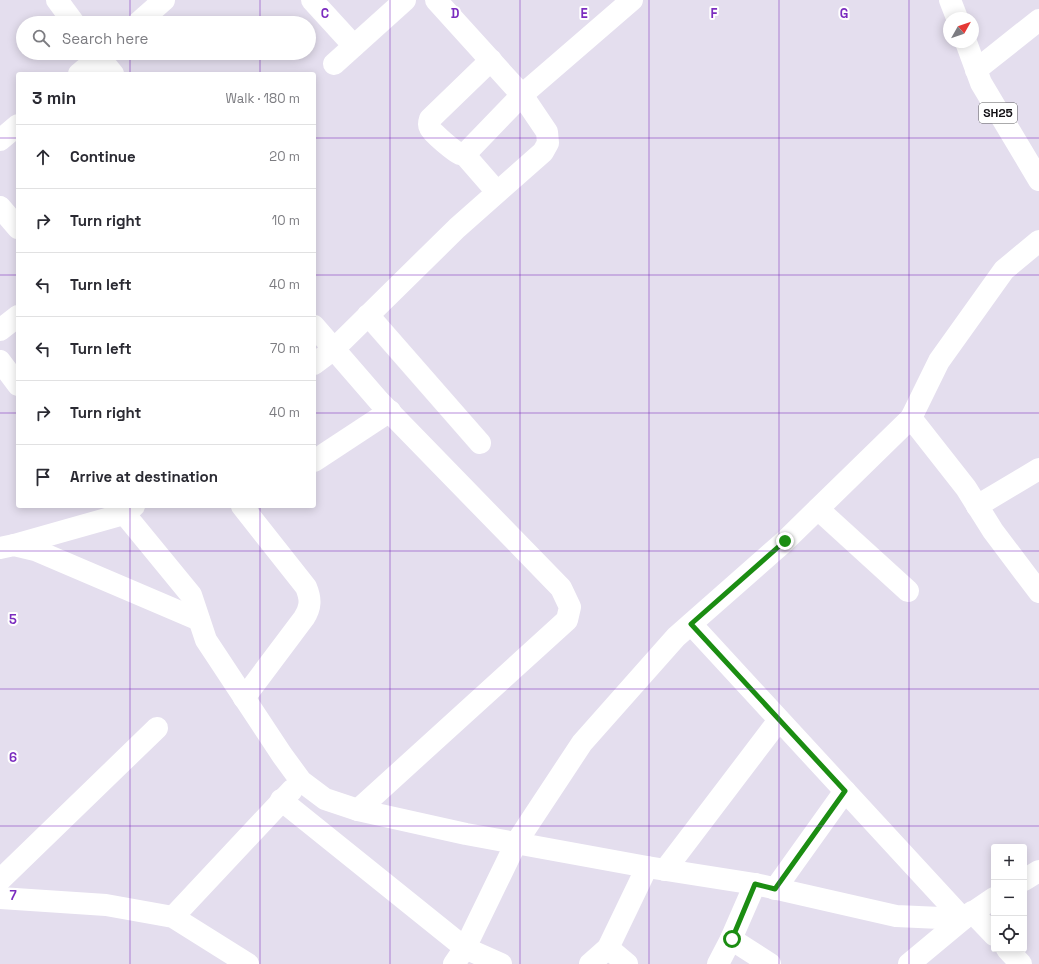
<!DOCTYPE html>
<html lang="en">
<head>
<meta charset="utf-8">
<style>
	body { margin:0; font-family:"Space Grotesk",sans-serif; background:#f7f7f7; color:#2b2b33 }
	.controls { position:absolute; right:12px; bottom:12px; display:grid; overflow:hidden; border-radius:4px; box-shadow:0 2px 10px #0003 }
	.controls button { width:36px; height:36px; display:grid; place-items:center; padding:0; border:0; border-bottom:1px solid #e1e1e2; background:#fff; color:#2b2b33; font:20px sans-serif }
	.compass { position:absolute; left:943px; top:12px; width:36px; height:36px; border-radius:50%; background:#fff; box-shadow:0 2px 10px #0003; rotate:50deg }
	.stop { position:absolute; width:12px; height:12px; margin:-9px; border:3px solid #1b8d12; border-radius:50%; background:#fff }
	.stop.end { background:#1b8d12; border-color:#fff; box-shadow:0 1px 4px #0008 }
	.list { margin:0; padding:0; list-style:none }
	h2 { display:flex; justify-content:space-between; align-items:center; height:52px; margin:0; padding:0 16px; font-size:17px }
	h2 small { font-size:13px; font-weight:400; color:#7c7c81 }
	.list li { display:grid; grid-template-columns:26px 1fr auto; gap:12px; align-items:center; box-sizing:border-box; height:64px; padding:0 16px; border-top:1px solid #e1e1e2 }
	.list b { display:block; font-size:15px; white-space:nowrap }
	.list em { font-size:13px; font-style:normal; color:#7c7c81 }
	.icon { flex:none; width:22px; height:22px; fill:none; stroke:currentColor; stroke-width:2; stroke-linecap:round; stroke-linejoin:round }
	.map { position:relative; flex:none; width:1039px; height:964px; overflow:hidden }
	.search { position:absolute; background:#fff; box-shadow:0 2px 10px #0003; left:16px; top:16px; width:300px; height:44px; display:flex; align-items:center; gap:10px; box-sizing:border-box; padding:0 14px; border-radius:22px; color:#7c7c81; font-size:15px }
	.panel { position:absolute; background:#fff; box-shadow:0 2px 10px #0003; left:16px; top:72px; width:300px; height:436px; border-radius:4px }
	.map>svg:first-child { display:block }
</style>
</head>
<body>
<div class="map">
<svg width="1039" height="964" viewBox="0 0 1039 964">
	<rect width="100%" height="100%" fill="#e4deee"/>
	<g fill="none" stroke-linecap="round" stroke-linejoin="round">
		<g stroke="#fff" stroke-width="22">
			<path d="M57,0l17,23"/>
			<path d="M312,0l42,46"/>
			<path d="M436,0l86,95 110,-95"/>
			<path d="M96,53l17,21"/>
			<path d="M334,64l71,-64"/>
			<path d="M976,70l63,-50"/>
			<path d="M463,153l34,39"/>
			<path d="M0,207l18,21"/>
			<path d="M368,315l112,128"/>
			<path d="M314,326l65,75 182,187 9,19 -3,13 -209,190"/>
			<path d="M0,330l18,-14"/>
			<path d="M0,361l18,24"/>
			<path d="M314,364l20,-15 123,-121 86,-76 5,-9 -1,-11 -25,-37 -54,56 -8,3c-5,-2 -28,-21 -30,-26 -2,-3 -1,-6 0,-9l61,-59"/>
			<path d="M911,418l55,70 27,43 46,61"/>
			<path d="M314,461l76,-50"/>
			<path d="M118,506l73,89 15,45 76,115 19,26 24,18 33,11 108,24 181,33 108,17 141,32 67,3 31,-21"/>
			<path d="M242,506l64,81c5,12 5,20 -2,31l-60,80"/>
			<path d="M977,506l62,-37"/>
			<path d="M818,509l90,82"/>
			<path d="M14,545l110,-31 10,-8"/>
			<path d="M0,548l14,-3 21,5 164,70"/>
			<path d="M691,624l272,295 -54,45"/>
			<path d="M281,800l184,148 36,16"/>
			<path d="M665,870l114,-150"/>
			<path d="M0,880l157,-152"/>
			<path d="M1024,880l15,-9"/>
			<path d="M775,889l70,-98"/>
			<path d="M972,912l22,23"/>
			<path d="M173,917l119,-127"/>
			<path d="M731,939l39,25"/>
			<path d="M608,948l39,-81"/>
			<path d="M1007,949l14,15"/>
			<path d="M454,964l11,-16 51,-105 66,-100 94,-106 109,-96 126,-123 28,-57 65,-91 35,-29"/>
			<path d="M590,964l18,-16 19,16"/>
			<path d="M718,964l13,-25 24,-55"/>
		</g>
		<g stroke="#fff" stroke-width="22">
			<path d="M138,23l26,-23"/>
			<path d="M79,74l25,-21"/>
			<path d="M0,140l18,-15"/>
			<path d="M0,898l106,7 67,12 75,47"/>
		</g>
		<g stroke="#fff" stroke-width="22">
			<path d="M950,0l7,18"/>
			<path d="M966,42l15,41 58,97"/>
		</g>
	</g>
	<g fill="none" stroke-linecap="round" stroke-linejoin="round">
		<path stroke="#1b8d12" stroke-width="5" d="M732,939l23,-55 20,5 70,-98 -154,-167 94,-83"/>
	</g>
	<path fill="none" stroke="#7b2cbf" stroke-width="1" stroke-opacity="0.55" d="M130,0v23M260,0v23M390,0v964M520,0v964M649,0v964M779,0v964M909,0v964M130,53v21M260,53v21M0,138h18M314,138h725M0,275h18M314,275h725M0,413h18M314,413h725M130,506v458M260,506v458M0,551h1039M0,689h1039M0,826h1039"/>
	<g text-anchor="middle" stroke-width="4" stroke-linejoin="round" paint-order="stroke">
		<rect fill="#fff" stroke="#59585b" stroke-width="1" x="979" y="103" width="38" height="20" rx="3"/>
		<g font-size="12" font-weight="bold" fill="#121015">
			<text x="998" y="117">SH25</text>
		</g>
	</g>
	<g font-size="13" text-anchor="middle" font-weight="bold" fill="#7b2cbf" stroke="#fff" stroke-width="4" stroke-linejoin="round" paint-order="stroke">
		<text x="325" y="18">C</text>
		<text x="455" y="18">D</text>
		<text x="584" y="18">E</text>
		<text x="714" y="18">F</text>
		<text x="844" y="18">G</text>
		<text x="13" y="624">5</text>
		<text x="13" y="762">6</text>
		<text x="13" y="900">7</text>
	</g>
</svg>
<div class="controls">
<button>+</button>
<button>−</button>
<button><svg class="icon" aria-label="locate" viewBox="0 0 24 24"><circle cx="12" cy="12" r="6"/><path d="M12 2v4M12 18v4M2 12h4M18 12h4"/></svg></button>
</div>
<svg class="compass" viewBox="-18 -18 36 36"><path d="M0-13l5 13h-10z" fill="#e53935"/><path d="M0 13l5-13h-10z" fill="#7c7c81"/></svg>
<div class="stop" style="left:732px;top:939px"></div>
<div class="stop end" style="left:785px;top:541px"></div>
<div class="search"><svg class="icon" aria-label="search" viewBox="0 0 24 24"><circle cx="10" cy="10" r="6"/><path d="M15 15l6 6"/></svg>Search here</div>
<section class="panel">
<h2>3 min<small>Walk · 180 m</small></h2>
<ul class="list">
<li><svg class="icon" aria-label="ahead" viewBox="0 0 24 24"><path d="M12 20V5M6 11l6-6 6 6"/></svg><div><b>Continue</b></div><em>20 m</em></li>
<li><svg class="icon" aria-label="right" viewBox="0 0 24 24"><path d="M7 20v-9h11M14 6l5 5-5 5"/></svg><div><b>Turn right</b></div><em>10 m</em></li>
<li><svg class="icon" aria-label="left" viewBox="0 0 24 24"><path d="M17 20v-9H6M10 6l-5 5 5 5"/></svg><div><b>Turn left</b></div><em>40 m</em></li>
<li><svg class="icon" aria-label="left" viewBox="0 0 24 24"><path d="M17 20v-9H6M10 6l-5 5 5 5"/></svg><div><b>Turn left</b></div><em>70 m</em></li>
<li><svg class="icon" aria-label="right" viewBox="0 0 24 24"><path d="M7 20v-9h11M14 6l5 5-5 5"/></svg><div><b>Turn right</b></div><em>40 m</em></li>
<li><svg class="icon" aria-label="arrive" viewBox="0 0 24 24"><path d="M6 21V4h12l-3 4 3 4H6"/></svg><div><b>Arrive at destination</b></div></li>
</ul>
</section>
</div>
</body>
</html>
